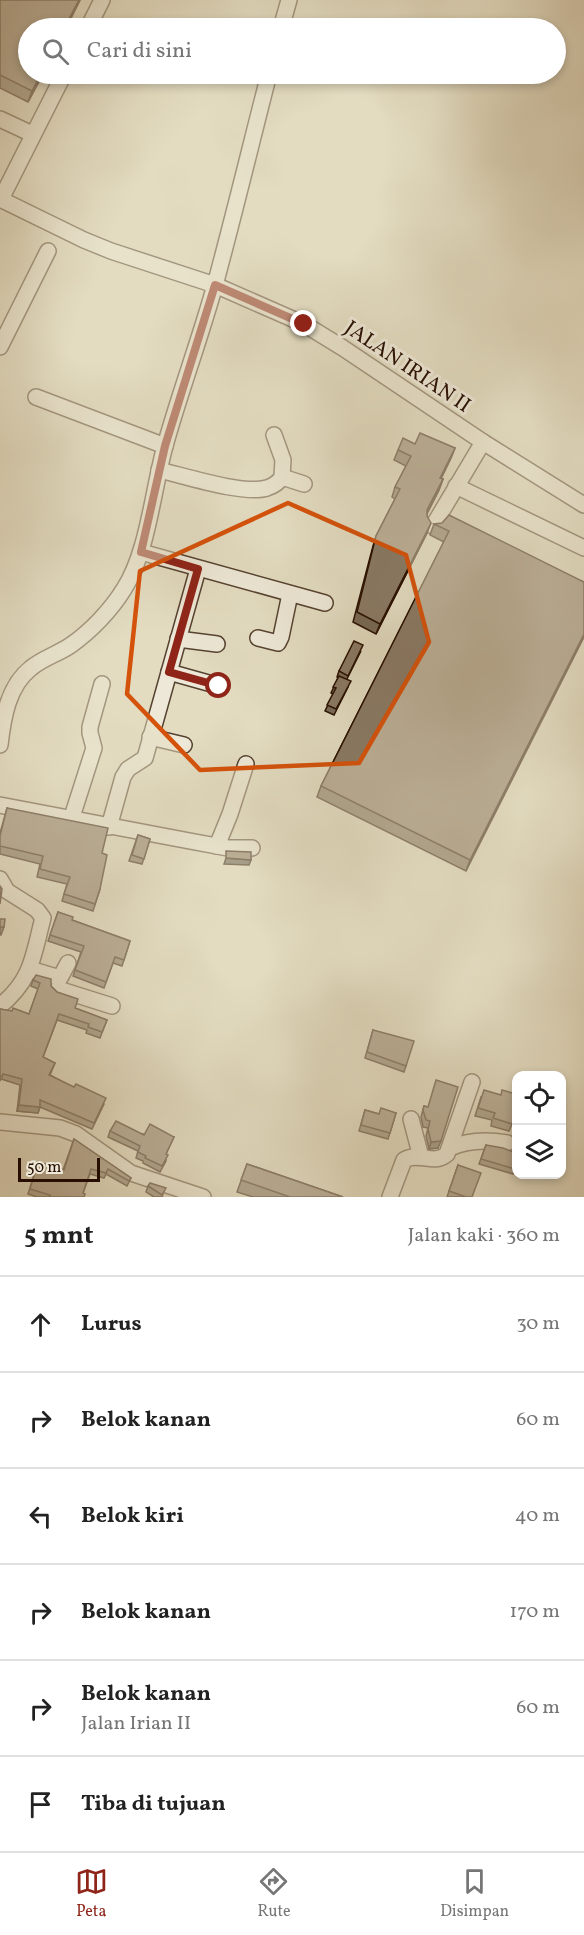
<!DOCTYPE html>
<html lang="id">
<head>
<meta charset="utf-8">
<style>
	body { margin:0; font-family:Vollkorn,serif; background:#f2f2f2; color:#222 }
	.controls { position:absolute; right:18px; bottom:18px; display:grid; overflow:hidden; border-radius:12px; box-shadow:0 3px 9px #0003 }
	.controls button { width:54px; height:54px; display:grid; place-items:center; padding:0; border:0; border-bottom:2px solid #e0e0e0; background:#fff; color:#222; font:30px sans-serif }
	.scale { position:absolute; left:18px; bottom:15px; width:82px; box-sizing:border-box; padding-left:6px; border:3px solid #270e00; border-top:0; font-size:16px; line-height:21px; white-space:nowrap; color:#270e00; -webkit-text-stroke:4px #ede8d7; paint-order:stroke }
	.stop { position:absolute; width:18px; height:18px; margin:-14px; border:4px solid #8f2418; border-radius:50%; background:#fff }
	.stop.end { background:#8f2418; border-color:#fff; box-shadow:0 2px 6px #0008 }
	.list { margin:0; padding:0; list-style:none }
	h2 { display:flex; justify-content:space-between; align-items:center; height:78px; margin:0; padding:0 24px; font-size:26px }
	h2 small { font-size:20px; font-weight:400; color:#767676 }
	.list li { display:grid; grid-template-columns:39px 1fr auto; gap:18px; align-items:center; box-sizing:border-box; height:96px; padding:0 24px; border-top:2px solid #e0e0e0 }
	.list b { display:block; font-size:22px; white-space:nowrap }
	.list p { margin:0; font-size:20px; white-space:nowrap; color:#767676 }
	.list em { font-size:20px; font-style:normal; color:#767676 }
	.icon { flex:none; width:33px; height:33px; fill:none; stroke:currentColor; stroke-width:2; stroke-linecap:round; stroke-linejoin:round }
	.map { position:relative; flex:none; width:584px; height:1197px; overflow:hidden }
	.search { position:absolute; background:#fff; box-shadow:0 3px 9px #0003; left:18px; right:18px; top:18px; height:66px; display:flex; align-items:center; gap:15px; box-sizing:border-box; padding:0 21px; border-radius:33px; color:#767676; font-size:22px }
	.sheet { height:654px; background:#fff }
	nav { display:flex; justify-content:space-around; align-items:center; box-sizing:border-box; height:84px; border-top:2px solid #e0e0e0; background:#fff; font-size:16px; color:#767676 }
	nav a { display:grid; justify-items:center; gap:3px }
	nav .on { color:#8f2418 }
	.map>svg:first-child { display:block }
</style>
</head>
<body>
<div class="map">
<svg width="584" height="1197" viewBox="0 0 584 1197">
	<rect width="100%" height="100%" fill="#e3dcc1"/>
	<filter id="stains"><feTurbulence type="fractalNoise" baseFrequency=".00333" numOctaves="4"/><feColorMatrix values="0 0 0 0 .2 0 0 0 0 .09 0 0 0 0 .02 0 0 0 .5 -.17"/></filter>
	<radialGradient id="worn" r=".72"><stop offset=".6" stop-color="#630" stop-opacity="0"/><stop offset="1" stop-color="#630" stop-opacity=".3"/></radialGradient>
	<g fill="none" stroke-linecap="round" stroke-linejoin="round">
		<g stroke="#564230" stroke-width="18">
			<g id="minor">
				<path d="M88,28l14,-28"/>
				<path d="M281,28l8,-28"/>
				<path d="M0,119l32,15"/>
				<path d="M0,199l84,41 27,11 104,34 89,39 39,24 140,94 101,63"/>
				<path d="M1,199l63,-125"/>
				<path d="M0,347l48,-96"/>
				<path d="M36,397l129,49"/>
				<path d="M274,435l9,25 -1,17"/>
				<path d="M159,470c26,6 84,25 108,18 6,-2 12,-6 15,-11l22,7"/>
				<path d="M456,486l128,62"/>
				<path d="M433,526l50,-84"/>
				<path d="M141,552l184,51"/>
				<path d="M258,638l20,5 3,-6 9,-43"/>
				<path d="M178,639l39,5"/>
				<path d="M169,672l50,14"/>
				<path d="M150,737l34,8"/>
				<path d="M0,745c3,-27 8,-59 31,-77 12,-10 27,-14 40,-23 20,-14 40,-35 53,-56 24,-37 29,-100 41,-143 15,-54 35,-107 50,-161 19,-70 36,-141 54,-211"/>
				<path d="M0,805l195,37 33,6h24"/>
				<path d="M71,820l23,-72 -4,-15v-6l12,-43"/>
				<path d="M109,827l14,-50 5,-8 17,-11 53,-189"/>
				<path d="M217,846l13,-32 16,-50"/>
				<path d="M0,879l7,12 30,19 6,8c-10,37 -10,61 -43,88"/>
				<path d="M30,969l30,9 8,-15"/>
				<path d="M58,989l54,17"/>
				<path d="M411,1119l10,38"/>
				<path d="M0,1122l60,6 16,6 55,39 72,24"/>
				<path d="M450,1148c18,-8 39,-8 57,-5"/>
				<path d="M390,1197l14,-37c14,-9 30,6 43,-6l25,-72"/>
			</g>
		</g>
		<use href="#minor" stroke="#ede8d7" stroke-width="15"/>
	</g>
	<g fill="#766856" stroke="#270e00" stroke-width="1.5">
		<path d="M0,0h80l-14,28h-38l15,46 -15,28 -28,-14z"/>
		<path d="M415,444l40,4 -4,10 -10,21h2l-4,11 -12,23v20l-51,101 -23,-12 20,-76 3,-10 19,-37 -3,-2 3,-10 11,-21 -12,-6 4,-10z"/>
		<path d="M434,524l150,58 -118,289 -149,-74 4,-11 123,-244 -14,-7z"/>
		<path d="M361,651l-14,28 1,8 -14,28 -9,-4 8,-17 -2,-1 7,-15 -1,-1 2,-6z"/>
		<path d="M7,808l95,45 -2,36 -7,22 -31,-10 5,-17 -30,-7 3,-13 -40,-10v-21z"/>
		<path d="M138,835l12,4 -8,25 -13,-3z"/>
		<path d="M58,912l14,8 58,21 -8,25 -9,-3 -9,25 -31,-12 8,-24 -33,-11z"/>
		<path d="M33,980l18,6 6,6 18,16 32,12 -7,18 -14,-5 1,-3 -30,-10 -14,37 12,6 -5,12 54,29 -12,25 -52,-22 -2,6 -21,-2 3,-26 -19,-6 -1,2v-72l29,5 9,-25 -7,-3z"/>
		<path d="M373,1030l33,36 -2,6 -39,-14z"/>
		<path d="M481,1097l31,27 -3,7 -18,-5 1,-6 -17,-4z"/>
		<path d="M424,1106l3,1 11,41 -9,1 -3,-13 2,-8 -5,-1 -2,-10z"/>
		<path d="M365,1110l14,4 17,-1 -8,26 -29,-8z"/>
		<path d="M110,1131l64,6 -8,17v7l-6,11 -17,-9v-2l-7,-3 2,-7 -30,-14z"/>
		<path d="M74,1139l57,39 -4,8 -21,-12 -2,4 -14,-4 -7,19 1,4h-47l-9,-3 10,-32 25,8z"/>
		<path d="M486,1145l30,21 -3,8 -34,-10z"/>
		<path d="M247,1164l96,33h-90l-16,-5z"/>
		<path d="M458,1165l14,32h-25z"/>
		<path d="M148,1186l15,8 -1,3h-8l-8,-5z"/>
	</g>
	<g fill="#605546" stroke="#270e00" stroke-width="1.5">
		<path d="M79,0h1l-14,28h-2z"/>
		<path d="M41,74h2l-15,28 4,-11z"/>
		<path d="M455,448l-4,10 -15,30 4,-10z"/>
		<path d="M443,479l-4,11 -15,30 3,-10z"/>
		<path d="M431,523l-4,10 -51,101 4,-10z"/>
		<path d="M584,634v3l-118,234 4,-11z"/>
		<path d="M226,858l25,2 -2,5 -25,-1z"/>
		<path d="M0,927h4l-3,8h-1z"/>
		<path d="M19,1105l21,2 -2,6 -21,-2z"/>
		<path d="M441,1141l-3,7 -9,1 2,-7z"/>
	</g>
	<g fill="#897964" stroke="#270e00" stroke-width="1.5">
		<path d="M0,0h79l-15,28h-36v46h13l-9,17 -32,-16z"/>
		<path d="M420,433l35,15 -15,30 3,1 -16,31v6l4,7 -51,101 -23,-12 19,-76 24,-47 -5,-2 16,-31 -13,-6 5,-12 12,6z"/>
		<path d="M449,515l135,67v52l-114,226 -149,-74 128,-255 -15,-7 8,-1z"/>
		<path d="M354,641l9,4 -15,31 -9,-5z"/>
		<path d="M339,676l12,5 -15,28 -9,-4 9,-17 -3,-1z"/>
		<path d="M7,808l101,20 -6,25 5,2 -7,34 -5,15 -31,-10 6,-17 -30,-8 3,-13 -43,-10v-10z"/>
		<path d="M138,835l12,4 -6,20 -12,-4z"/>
		<path d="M226,851l25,1v8l-25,-2z"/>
		<path d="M0,886l2,3 -2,15z"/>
		<path d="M58,912l15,5 -1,3 58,21 -6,19 -9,-3 -9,25 -31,-12 9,-24 -34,-11z"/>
		<path d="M0,919h5l-1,8h-4z"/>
		<path d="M36,975l15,4v7l6,6 21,7 -3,9 32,12 -5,12 -14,-5 1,-3 -30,-10 -16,43 12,6 -6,12 25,12 2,-3 30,14 -12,25 -54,-23v7l-21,-2 3,-26 -19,-5 -1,3 -2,-1v-67l12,2 1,-3 16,6 11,-31 -7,-3z"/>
		<path d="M373,1030l41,11 -8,25 -39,-14z"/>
		<path d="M436,1080l22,7 -17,54 -10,1 -3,-13 2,-8 -4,-1 -3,-10 1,-4 4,1z"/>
		<path d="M484,1090l17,5 1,-5 14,4v15l-4,15 -19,-6 2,-5 -17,-5z"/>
		<path d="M381,1108l15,5 -6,20 -29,-8 4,-15 14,4z"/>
		<path d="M116,1121l28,14 6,-11 24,13 -8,17 2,1 -6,11 -17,-8 1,-2 -8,-4 2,-6 -30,-15z"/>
		<path d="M74,1139l57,39 -2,3 -21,-12 -2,4 -15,-4 -8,24 2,1 -1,3h-34v-2l-20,-6 8,-27 26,8z"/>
		<path d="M486,1145l17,3 13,5v13l-1,3 -34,-10z"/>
		<path d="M247,1164l96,33h-53l-49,-17z"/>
		<path d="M458,1165l23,8 -9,24h-6l-17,-6z"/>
		<path d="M150,1183l16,5 -4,7 -14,-9z"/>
	</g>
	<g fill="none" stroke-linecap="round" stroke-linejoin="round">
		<path stroke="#8f2418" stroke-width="8" d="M219,686l-50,-14 29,-103 -57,-17 24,-106 50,-161 89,39"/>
	</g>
	<path d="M0 0H584V1197H0ZM288,503l118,52 23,87 -70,121 -159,7 -73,-76 13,-123z" fill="#e3dcc1" fill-opacity=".55" fill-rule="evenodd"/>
	<path fill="none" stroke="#d5520b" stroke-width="4.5" stroke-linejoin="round" d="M288,503l118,52 23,87 -70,121 -159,7 -73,-76 13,-123z"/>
	<g text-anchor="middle" stroke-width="6" stroke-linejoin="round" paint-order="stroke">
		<g font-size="21" fill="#270e00" stroke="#ede8d7">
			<text transform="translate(408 366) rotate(34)" y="7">JALAN IRIAN II</text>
		</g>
	</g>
	<rect width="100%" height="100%" filter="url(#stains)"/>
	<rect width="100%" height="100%" fill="url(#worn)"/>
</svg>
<div class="controls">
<button><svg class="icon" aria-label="locate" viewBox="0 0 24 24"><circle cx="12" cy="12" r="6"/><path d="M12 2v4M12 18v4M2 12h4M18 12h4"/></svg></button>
<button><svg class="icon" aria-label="layers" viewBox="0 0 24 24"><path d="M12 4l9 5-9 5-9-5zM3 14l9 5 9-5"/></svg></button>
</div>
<div class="scale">50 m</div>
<div class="stop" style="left:219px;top:686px"></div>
<div class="stop end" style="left:304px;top:324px"></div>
<div class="search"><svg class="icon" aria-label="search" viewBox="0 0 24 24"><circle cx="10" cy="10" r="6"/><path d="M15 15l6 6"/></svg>Cari di sini</div>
</div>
<section class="sheet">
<h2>5 mnt<small>Jalan kaki · 360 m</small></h2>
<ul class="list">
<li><svg class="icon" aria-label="ahead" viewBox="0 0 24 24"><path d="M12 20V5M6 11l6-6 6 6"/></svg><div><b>Lurus</b></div><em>30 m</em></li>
<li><svg class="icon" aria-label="right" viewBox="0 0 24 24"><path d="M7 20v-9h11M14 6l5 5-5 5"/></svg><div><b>Belok kanan</b></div><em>60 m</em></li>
<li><svg class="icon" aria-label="left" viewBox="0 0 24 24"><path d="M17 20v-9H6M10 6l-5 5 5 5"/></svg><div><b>Belok kiri</b></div><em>40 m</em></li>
<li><svg class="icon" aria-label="right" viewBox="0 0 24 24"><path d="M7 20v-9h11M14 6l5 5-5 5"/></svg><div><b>Belok kanan</b></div><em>170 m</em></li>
<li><svg class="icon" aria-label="right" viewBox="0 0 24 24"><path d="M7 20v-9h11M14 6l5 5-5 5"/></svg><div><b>Belok kanan</b><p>Jalan Irian II</p></div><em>60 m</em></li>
<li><svg class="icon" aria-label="arrive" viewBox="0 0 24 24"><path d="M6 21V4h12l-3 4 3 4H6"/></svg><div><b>Tiba di tujuan</b></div></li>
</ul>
</section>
<nav>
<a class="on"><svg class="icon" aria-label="map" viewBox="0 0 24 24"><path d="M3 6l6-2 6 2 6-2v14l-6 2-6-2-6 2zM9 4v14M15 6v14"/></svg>Peta</a>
<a><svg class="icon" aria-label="directions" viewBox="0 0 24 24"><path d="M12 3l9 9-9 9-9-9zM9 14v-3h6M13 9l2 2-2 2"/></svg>Rute</a>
<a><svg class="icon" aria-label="saved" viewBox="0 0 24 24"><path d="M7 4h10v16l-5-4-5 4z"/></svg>Disimpan</a>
</nav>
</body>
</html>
